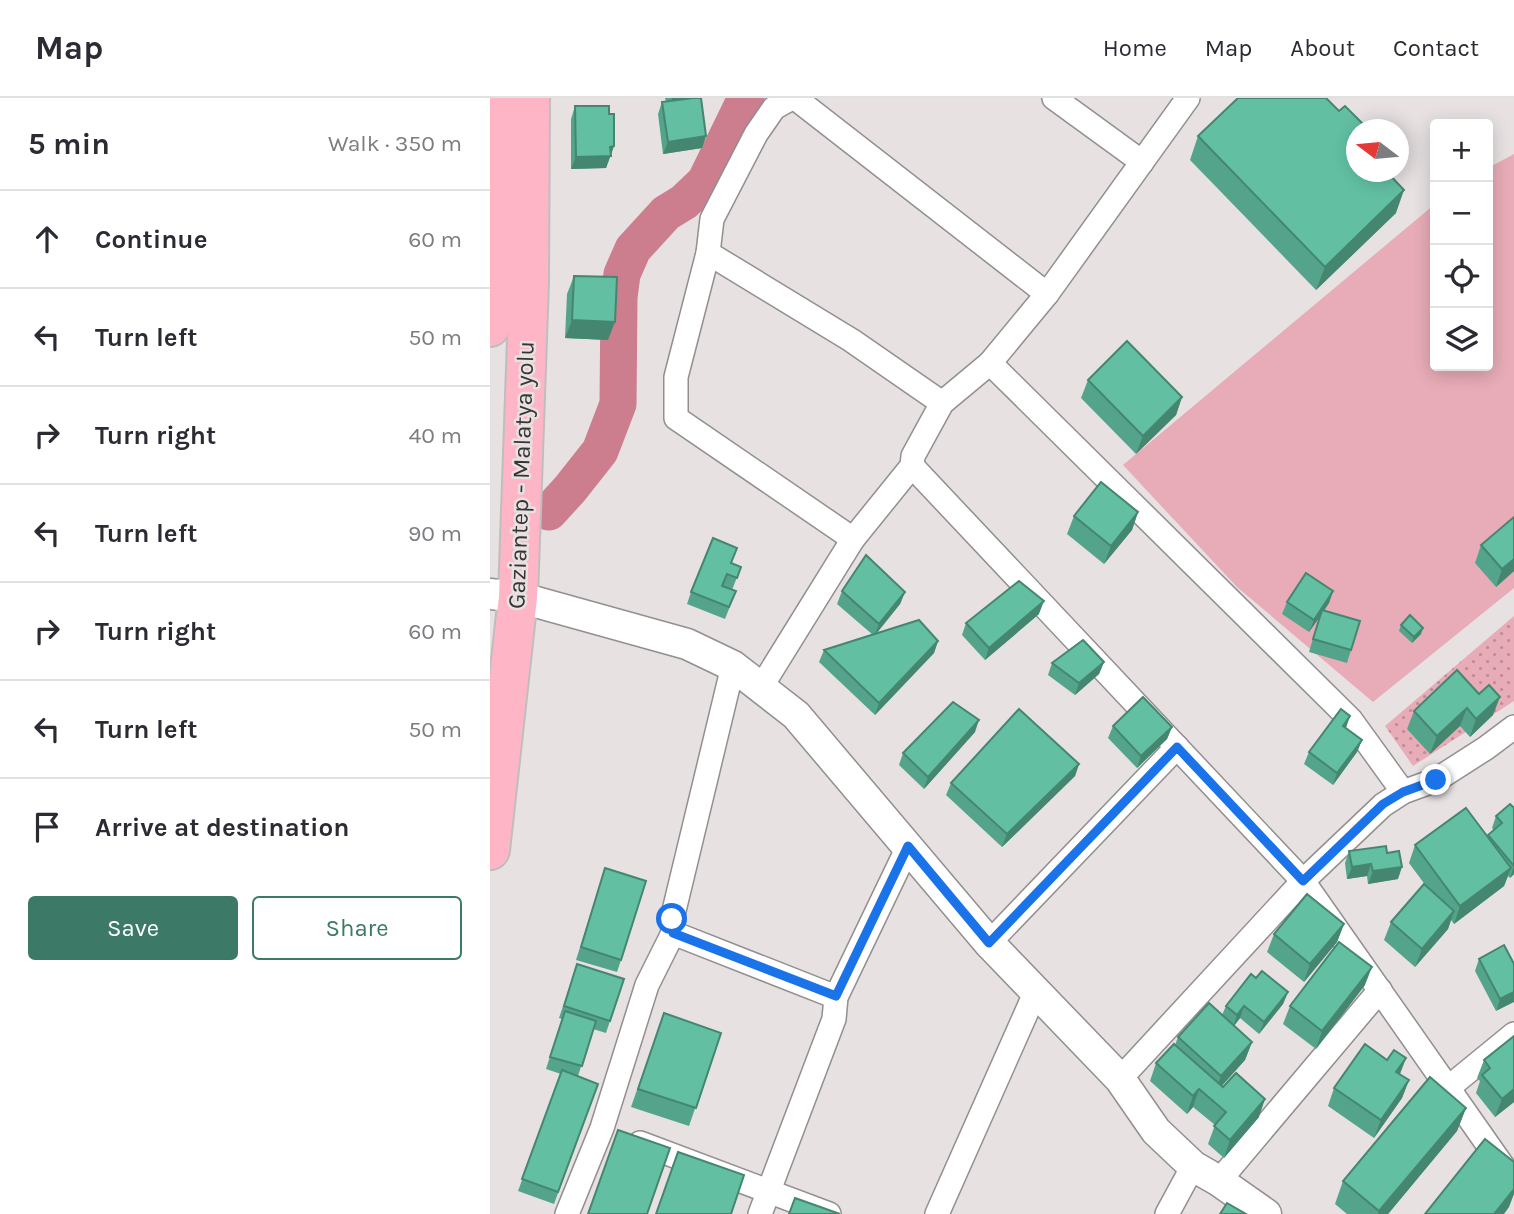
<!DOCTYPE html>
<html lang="en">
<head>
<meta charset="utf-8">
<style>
	body { margin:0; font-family:Karla,sans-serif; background:#f7f7f7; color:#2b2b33 }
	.controls { position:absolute; right:21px; top:21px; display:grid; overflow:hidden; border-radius:7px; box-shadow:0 4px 18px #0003 }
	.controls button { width:63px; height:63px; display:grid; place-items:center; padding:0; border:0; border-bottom:2px solid #e1e1e2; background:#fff; color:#2b2b33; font:35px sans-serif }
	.compass { position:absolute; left:856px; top:21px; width:63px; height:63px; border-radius:50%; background:#fff; box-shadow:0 4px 18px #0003; rotate:286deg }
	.stop { position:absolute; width:21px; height:21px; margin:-16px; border:5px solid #1a73e8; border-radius:50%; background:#fff }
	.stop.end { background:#1a73e8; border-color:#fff; box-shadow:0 2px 7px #0008 }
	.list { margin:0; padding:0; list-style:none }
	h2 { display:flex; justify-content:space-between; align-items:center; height:91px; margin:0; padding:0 28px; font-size:30px }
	h2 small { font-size:23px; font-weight:400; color:#7c7c81 }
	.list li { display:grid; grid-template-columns:46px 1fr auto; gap:21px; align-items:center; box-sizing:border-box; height:98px; padding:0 28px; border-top:2px solid #e1e1e2 }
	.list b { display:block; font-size:26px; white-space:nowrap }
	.list em { font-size:23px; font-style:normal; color:#7c7c81 }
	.actions { display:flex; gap:14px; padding:21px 28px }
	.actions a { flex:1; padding:16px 0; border:2px solid #3c7a67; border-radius:7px; text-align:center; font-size:24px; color:#3c7a67 }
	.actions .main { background:#3c7a67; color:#fff }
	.icon { flex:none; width:38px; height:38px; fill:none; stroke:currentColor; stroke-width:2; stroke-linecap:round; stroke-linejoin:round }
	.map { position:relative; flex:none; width:1024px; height:1116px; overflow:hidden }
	header { display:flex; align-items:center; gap:42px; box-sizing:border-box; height:98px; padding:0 35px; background:#fff; border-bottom:2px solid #e1e1e2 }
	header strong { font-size:33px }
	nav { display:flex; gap:38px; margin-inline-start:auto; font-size:24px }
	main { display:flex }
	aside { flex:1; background:#fff }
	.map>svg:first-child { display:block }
</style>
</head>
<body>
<header>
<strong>Map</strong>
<nav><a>Home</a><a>Map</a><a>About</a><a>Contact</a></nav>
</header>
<main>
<aside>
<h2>5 min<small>Walk · 350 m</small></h2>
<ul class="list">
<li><svg class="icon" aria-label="ahead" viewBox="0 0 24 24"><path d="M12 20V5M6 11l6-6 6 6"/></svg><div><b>Continue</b></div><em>60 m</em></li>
<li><svg class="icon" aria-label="left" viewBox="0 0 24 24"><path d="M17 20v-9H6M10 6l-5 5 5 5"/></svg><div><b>Turn left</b></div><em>50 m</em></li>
<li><svg class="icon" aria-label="right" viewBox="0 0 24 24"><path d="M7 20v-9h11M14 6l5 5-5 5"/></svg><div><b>Turn right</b></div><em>40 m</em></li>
<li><svg class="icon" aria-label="left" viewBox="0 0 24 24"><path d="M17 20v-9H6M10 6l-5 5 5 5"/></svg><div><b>Turn left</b></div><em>90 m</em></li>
<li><svg class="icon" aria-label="right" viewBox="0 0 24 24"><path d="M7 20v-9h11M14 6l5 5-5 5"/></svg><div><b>Turn right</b></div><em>60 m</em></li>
<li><svg class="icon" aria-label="left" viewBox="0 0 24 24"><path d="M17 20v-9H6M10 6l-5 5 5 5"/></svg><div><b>Turn left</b></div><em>50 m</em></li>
<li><svg class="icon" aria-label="arrive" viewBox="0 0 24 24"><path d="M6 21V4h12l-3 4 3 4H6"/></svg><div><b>Arrive at destination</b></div></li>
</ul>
<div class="actions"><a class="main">Save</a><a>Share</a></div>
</aside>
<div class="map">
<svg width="1024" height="1116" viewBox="0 0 1024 1116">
	<defs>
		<pattern id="park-dots" width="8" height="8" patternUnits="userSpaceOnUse" patternTransform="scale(1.75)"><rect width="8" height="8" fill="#e7acb7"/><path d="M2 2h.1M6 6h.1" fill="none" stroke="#bc8d96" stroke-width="1.8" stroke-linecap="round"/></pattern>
	</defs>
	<rect width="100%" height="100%" fill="#e7e1e2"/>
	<path fill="#e7acb7" d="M1024,56v434l-141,114 -136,-115 -114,-122 312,-261v162h53v-198z"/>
	<path fill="url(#park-dots)" d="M1024,518v85l-101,65 -28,-40z"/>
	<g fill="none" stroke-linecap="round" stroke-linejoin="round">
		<path stroke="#cc7d8e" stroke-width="37" d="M59,414l21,-23 30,-38 18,-47 1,-107 3,-23 11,-25 33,-36 18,-11 21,-20 41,-84"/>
		<g stroke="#938e8f" stroke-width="26">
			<g id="minor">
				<path d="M302,0l-18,10 -18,26 -44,85 -4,34 -32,124v41l177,121"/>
				<path d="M305,0l252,196"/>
				<path d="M564,0l88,64"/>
				<path d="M218,155l143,87 91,63"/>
				<path d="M500,265l361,357 52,72"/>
				<path d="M422,368l391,415 211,301"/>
				<path d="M270,591l93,-150 59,-73 1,-10 29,-53 48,-40 57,-69 141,-196"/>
				<path d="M183,835l163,64"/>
				<path d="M499,845l188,-196"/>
				<path d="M630,981l183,-198 80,-76 20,-13 33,-12 50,-32 28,-21"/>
				<path d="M958,990l66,-54"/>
				<path d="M150,1045l189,71"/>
				<path d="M729,1083l161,-191"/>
				<path d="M77,1116l35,-86 45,-143 26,-52 -1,-14 61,-253"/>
				<path d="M270,1116l74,-195 2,-22 72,-150"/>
				<path d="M447,1116l99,-223"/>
				<path d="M677,1116l26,-48"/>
			</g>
		</g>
		<g stroke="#938e8f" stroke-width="33">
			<path id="tertiary" d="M0,496l28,3 169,47 46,22 63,49 193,228 131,136 36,52 37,35 26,15 47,33"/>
		</g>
		<g stroke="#bfbebe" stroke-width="42">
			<g id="trunk">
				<path d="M0,229l15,-229"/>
				<path d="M0,752l28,-253 11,-316 1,-183"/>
			</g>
		</g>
		<use href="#minor" stroke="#fff" stroke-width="23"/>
		<use href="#tertiary" stroke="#fff" stroke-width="30"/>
		<use href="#trunk" stroke="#feb6c6" stroke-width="38"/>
	</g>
	<g fill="#54a48b">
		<path d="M175,0h36l5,38 -4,12 -39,6 -5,-40 4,-12h4z"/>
		<path d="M85,8l34,8 5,32 -8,22 -35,1v-50z"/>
		<path d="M849,13l24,13 -2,6h-5v42l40,41 -80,77 -126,-130 8,-24z"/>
		<path d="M84,178l34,64 -43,-2 2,-44z"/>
		<path d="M598,282l94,17 -6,18 -40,39 -55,-56z"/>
		<path d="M648,414l-6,18 -28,34 -37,-30 7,-18z"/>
		<path d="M991,447l33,26 -18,16 -21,-24z"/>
		<path d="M241,465l10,4 -9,23 4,1 -11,28 -38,-15 4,-12z"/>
		<path d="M352,493l63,1 -5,12 -23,29 61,8 -4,12 -59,62 -56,-53 5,-12 49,-15 -36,-31z"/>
		<path d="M843,493l-4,12 -5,8 27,39 -4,13 -38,-11 10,-34 -10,14 -27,-18 5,-12z"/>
		<path d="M549,516l-54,46 -23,-25 4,-12z"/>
		<path d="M911,527l20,9 -9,9 -13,-12z"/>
		<path d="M614,564l-5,12 -24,21 -27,-20 4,-12z"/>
		<path d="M989,596l14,21 -23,22 -10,-11 -30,28 -23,-25 7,-18z"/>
		<path d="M623,628l59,1 -5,12 -30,29 -29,-30z"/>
		<path d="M856,630l16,12 -5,12 -24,33 -29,-21 5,-12z"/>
		<path d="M485,634l-51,57 -25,-24 4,-12z"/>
		<path d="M589,666l-4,12 -73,71 -56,-52 5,-12z"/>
		<path d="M1024,710v66l-4,4 -2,-2 -4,10 -50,38 -3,-4 -3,9 -33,38 -31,-27 7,-18 35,-36 -17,-23 6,-18 72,-8 7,-7 -2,-2 4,-12z"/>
		<path d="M859,753l38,2 11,26 -30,5 -1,-8 -20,3 -2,-16z"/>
		<path d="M115,770l16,92 -4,12 -41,-12z"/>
		<path d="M854,826l-7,18 -33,40 -37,-30 7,-18z"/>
		<path d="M989,861l35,5 -18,47 -21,-40z"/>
		<path d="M87,866l47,15 -18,54 -13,-4 -15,47 20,8 -44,120 -36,-13 43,-117 -15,-5 16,-50 -3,-1z"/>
		<path d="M766,880l32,14 -5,12 -24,30 -19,-16 -6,8 18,16 -7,18 -23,26 37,31 -35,41 -16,-14 7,-19 -22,-18 -6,7 -37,-33 6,-18 19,-18 3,-8 44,-22 4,-9z"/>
		<path d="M875,887l-49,64 -33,-25 7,-18z"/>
		<path d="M174,915l57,20 -32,93 -58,-19z"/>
		<path d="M1024,938v66l-19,15 -19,-24 4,-12 -3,-3 7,-18z"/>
		<path d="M916,960l-6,16 9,6 -7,18 -28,40 -46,-32 6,-18 53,-28z"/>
		<path d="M976,1010l-9,23 -69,83h-41l-12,-10 8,-23z"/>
	</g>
	<g fill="#458671">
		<path d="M182,0h25l-29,10z"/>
		<path d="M866,32v11l-5,-6z"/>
		<path d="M216,38l-4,12 -39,6 5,-12z"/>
		<path d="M124,48l-8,22 -35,1 5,-12z"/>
		<path d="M914,92l-8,23 -80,77 9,-23z"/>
		<path d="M82,222l43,2 -7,18 -43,-2z"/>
		<path d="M692,299l-6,18 -40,39 7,-18z"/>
		<path d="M648,414l-6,18 -28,34 7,-18z"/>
		<path d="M1024,461v12l-18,16 6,-18z"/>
		<path d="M843,493l-4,12 -9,13 2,-6 -3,8 -10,14 5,-12z"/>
		<path d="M415,494l-5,12 -26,32 5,-12z"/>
		<path d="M554,503l-5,13 -54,46 4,-12z"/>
		<path d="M933,530l-2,6 -9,9 2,-6z"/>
		<path d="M448,543l-4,12 -59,62 4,-12z"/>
		<path d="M614,564l-5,12 -24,21 4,-12z"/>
		<path d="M1010,599l-7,18 -23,22 6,-18z"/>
		<path d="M977,610l-7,18 -30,28 7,-18z"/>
		<path d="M860,618l-4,12 -3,-2z"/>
		<path d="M489,622l-4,12 -51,57 4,-12z"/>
		<path d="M682,629l-5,12 -30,29 4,-12z"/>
		<path d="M872,642l-5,12 -24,33 4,-12z"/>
		<path d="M589,666l-4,12 -73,71 5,-13z"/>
		<path d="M881,766l-4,12 -20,3 5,-12z"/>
		<path d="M1024,768v8l-4,4z"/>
		<path d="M912,769l-4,12 -30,5 5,-13z"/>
		<path d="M1021,770l-7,18 -50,38 6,-18z"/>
		<path d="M964,813l-6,18 -33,38 7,-18z"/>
		<path d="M854,826l-7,18 -33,40 6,-18z"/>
		<path d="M882,869l-7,18 -49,64 6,-18z"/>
		<path d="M798,894l-5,12 -24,30 5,-12z"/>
		<path d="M1024,894v10l-18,9 4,-12z"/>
		<path d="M754,908l-4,12 -7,9 4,-12z"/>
		<path d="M762,944l-7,18 -31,34 7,-18z"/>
		<path d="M916,960l-7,18 -3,-4z"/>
		<path d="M919,982l-7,18 -28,40 7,-18z"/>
		<path d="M709,991l-6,18 -6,7 6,-18z"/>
		<path d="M1024,991v13l-19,15 7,-18z"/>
		<path d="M775,1001l-6,18 -35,41 6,-18z"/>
		<path d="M976,1010l-9,23 -69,83h-10l1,-3z"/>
		<path d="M1024,1082v14l-5,13 -5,7h-10z"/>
	</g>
	<g fill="#62bfa2" stroke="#458671" stroke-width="2">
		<path d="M203,0h8l5,38 -38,6 -6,-40z"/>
		<path d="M748,0h88l13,13 6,-5 18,18 -12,11 5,6v31h31l17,18 -79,77 -127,-131z"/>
		<path d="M85,8h34v8h5v32l-4,1 1,9 -35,1z"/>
		<path d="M84,178l43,1 -2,45 -43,-2z"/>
		<path d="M637,243l55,56 -39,39 -55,-56z"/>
		<path d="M611,384l37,30 -27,34 -37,-30z"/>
		<path d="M1024,419v42l-12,10 -21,-24z"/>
		<path d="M223,440l24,10 -6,15 10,4 -4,11 -10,-4 -5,12 14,5 -7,16 -38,-15z"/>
		<path d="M376,457l39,37 -26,32 -37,-33z"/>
		<path d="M816,475l27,18 -19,29 -27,-18z"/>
		<path d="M529,483l25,20 -55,47 -23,-25z"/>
		<path d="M832,512l38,11 -9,29 -38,-11z"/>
		<path d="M920,517l13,13 -9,9 -13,-12z"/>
		<path d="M429,522l19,21 -59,62 -55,-53z"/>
		<path d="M593,542l21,22 -25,21 -27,-20z"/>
		<path d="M967,572l22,24 10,-9 11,12 -24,22 -9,-11 -30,28 -23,-25z"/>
		<path d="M653,599l29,30 -31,29 -28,-30z"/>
		<path d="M463,604l26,18 -51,57 -25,-24z"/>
		<path d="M529,611l60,55 -72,70 -56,-51z"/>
		<path d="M851,611l9,7 -7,10 19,14 -25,33 -28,-21z"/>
		<path d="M1020,706l4,4v58l-26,-31 14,-12 -6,-7z"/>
		<path d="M976,710l45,60 -51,38 -45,-61z"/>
		<path d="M896,748l1,7 12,-2 3,16 -29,4 -2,-7 -19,3 -3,-16z"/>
		<path d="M115,770l41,13 -25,79 -40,-13z"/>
		<path d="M934,786l30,27 -32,38 -31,-27z"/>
		<path d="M817,796l37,30 -34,40 -36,-30z"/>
		<path d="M849,844l33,25 -50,64 -32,-25z"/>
		<path d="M1014,847l10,19v28l-14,7 -21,-40z"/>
		<path d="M87,866l47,15 -14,42 -46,-15z"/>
		<path d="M772,873l26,21 -24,30 -20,-16 -7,9 -11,-9 25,-32 5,4z"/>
		<path d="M719,905l43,39 -31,34 -43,-39z"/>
		<path d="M75,913l31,10 -14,45 -32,-9z"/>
		<path d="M174,915l57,20 -25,75 -58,-19z"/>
		<path d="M1024,938v53l-12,10 -20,-24 8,-7 -6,-8z"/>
		<path d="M684,946l49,43 13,-14 29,26 -35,41 -16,-14 12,-14 -27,-23 -6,7 -37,-33z"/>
		<path d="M875,946l22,16 7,-10 12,8 -10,14 13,8 -28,40 -47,-32z"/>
		<path d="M72,972l36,14 -40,108 -36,-13z"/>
		<path d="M940,979l36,31 -87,103 -36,-30z"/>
		<path d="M128,1032l52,18 -23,66h-59z"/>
		<path d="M995,1041l29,23v27l-20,25h-69z"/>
		<path d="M188,1054l66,23 -13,39h-75z"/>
		<path d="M305,1100l45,16h-51z"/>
		<path d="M737,1105l19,11h-26z"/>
	</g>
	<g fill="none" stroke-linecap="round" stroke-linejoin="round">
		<path stroke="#1a73e8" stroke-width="9" d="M182,821l1,14 163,63 72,-150 81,97 188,-196 126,134 80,-77 20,-12 33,-12"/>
	</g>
	<g text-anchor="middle" stroke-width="5" stroke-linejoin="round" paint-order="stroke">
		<g font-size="24" fill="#363434" stroke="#e7e1e2">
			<text transform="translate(31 377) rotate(-88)" y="8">Gaziantep - Malatya yolu</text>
		</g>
	</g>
</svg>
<div class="controls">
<button>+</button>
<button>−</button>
<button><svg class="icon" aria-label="locate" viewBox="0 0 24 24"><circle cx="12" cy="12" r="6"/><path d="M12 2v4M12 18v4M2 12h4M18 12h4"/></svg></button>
<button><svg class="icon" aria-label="layers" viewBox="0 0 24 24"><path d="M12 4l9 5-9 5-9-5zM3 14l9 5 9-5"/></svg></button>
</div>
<svg class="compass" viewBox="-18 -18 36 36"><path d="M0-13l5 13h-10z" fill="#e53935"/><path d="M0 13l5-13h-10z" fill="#7c7c81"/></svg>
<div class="stop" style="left:182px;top:821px"></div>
<div class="stop end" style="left:946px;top:682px"></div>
</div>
</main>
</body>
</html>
